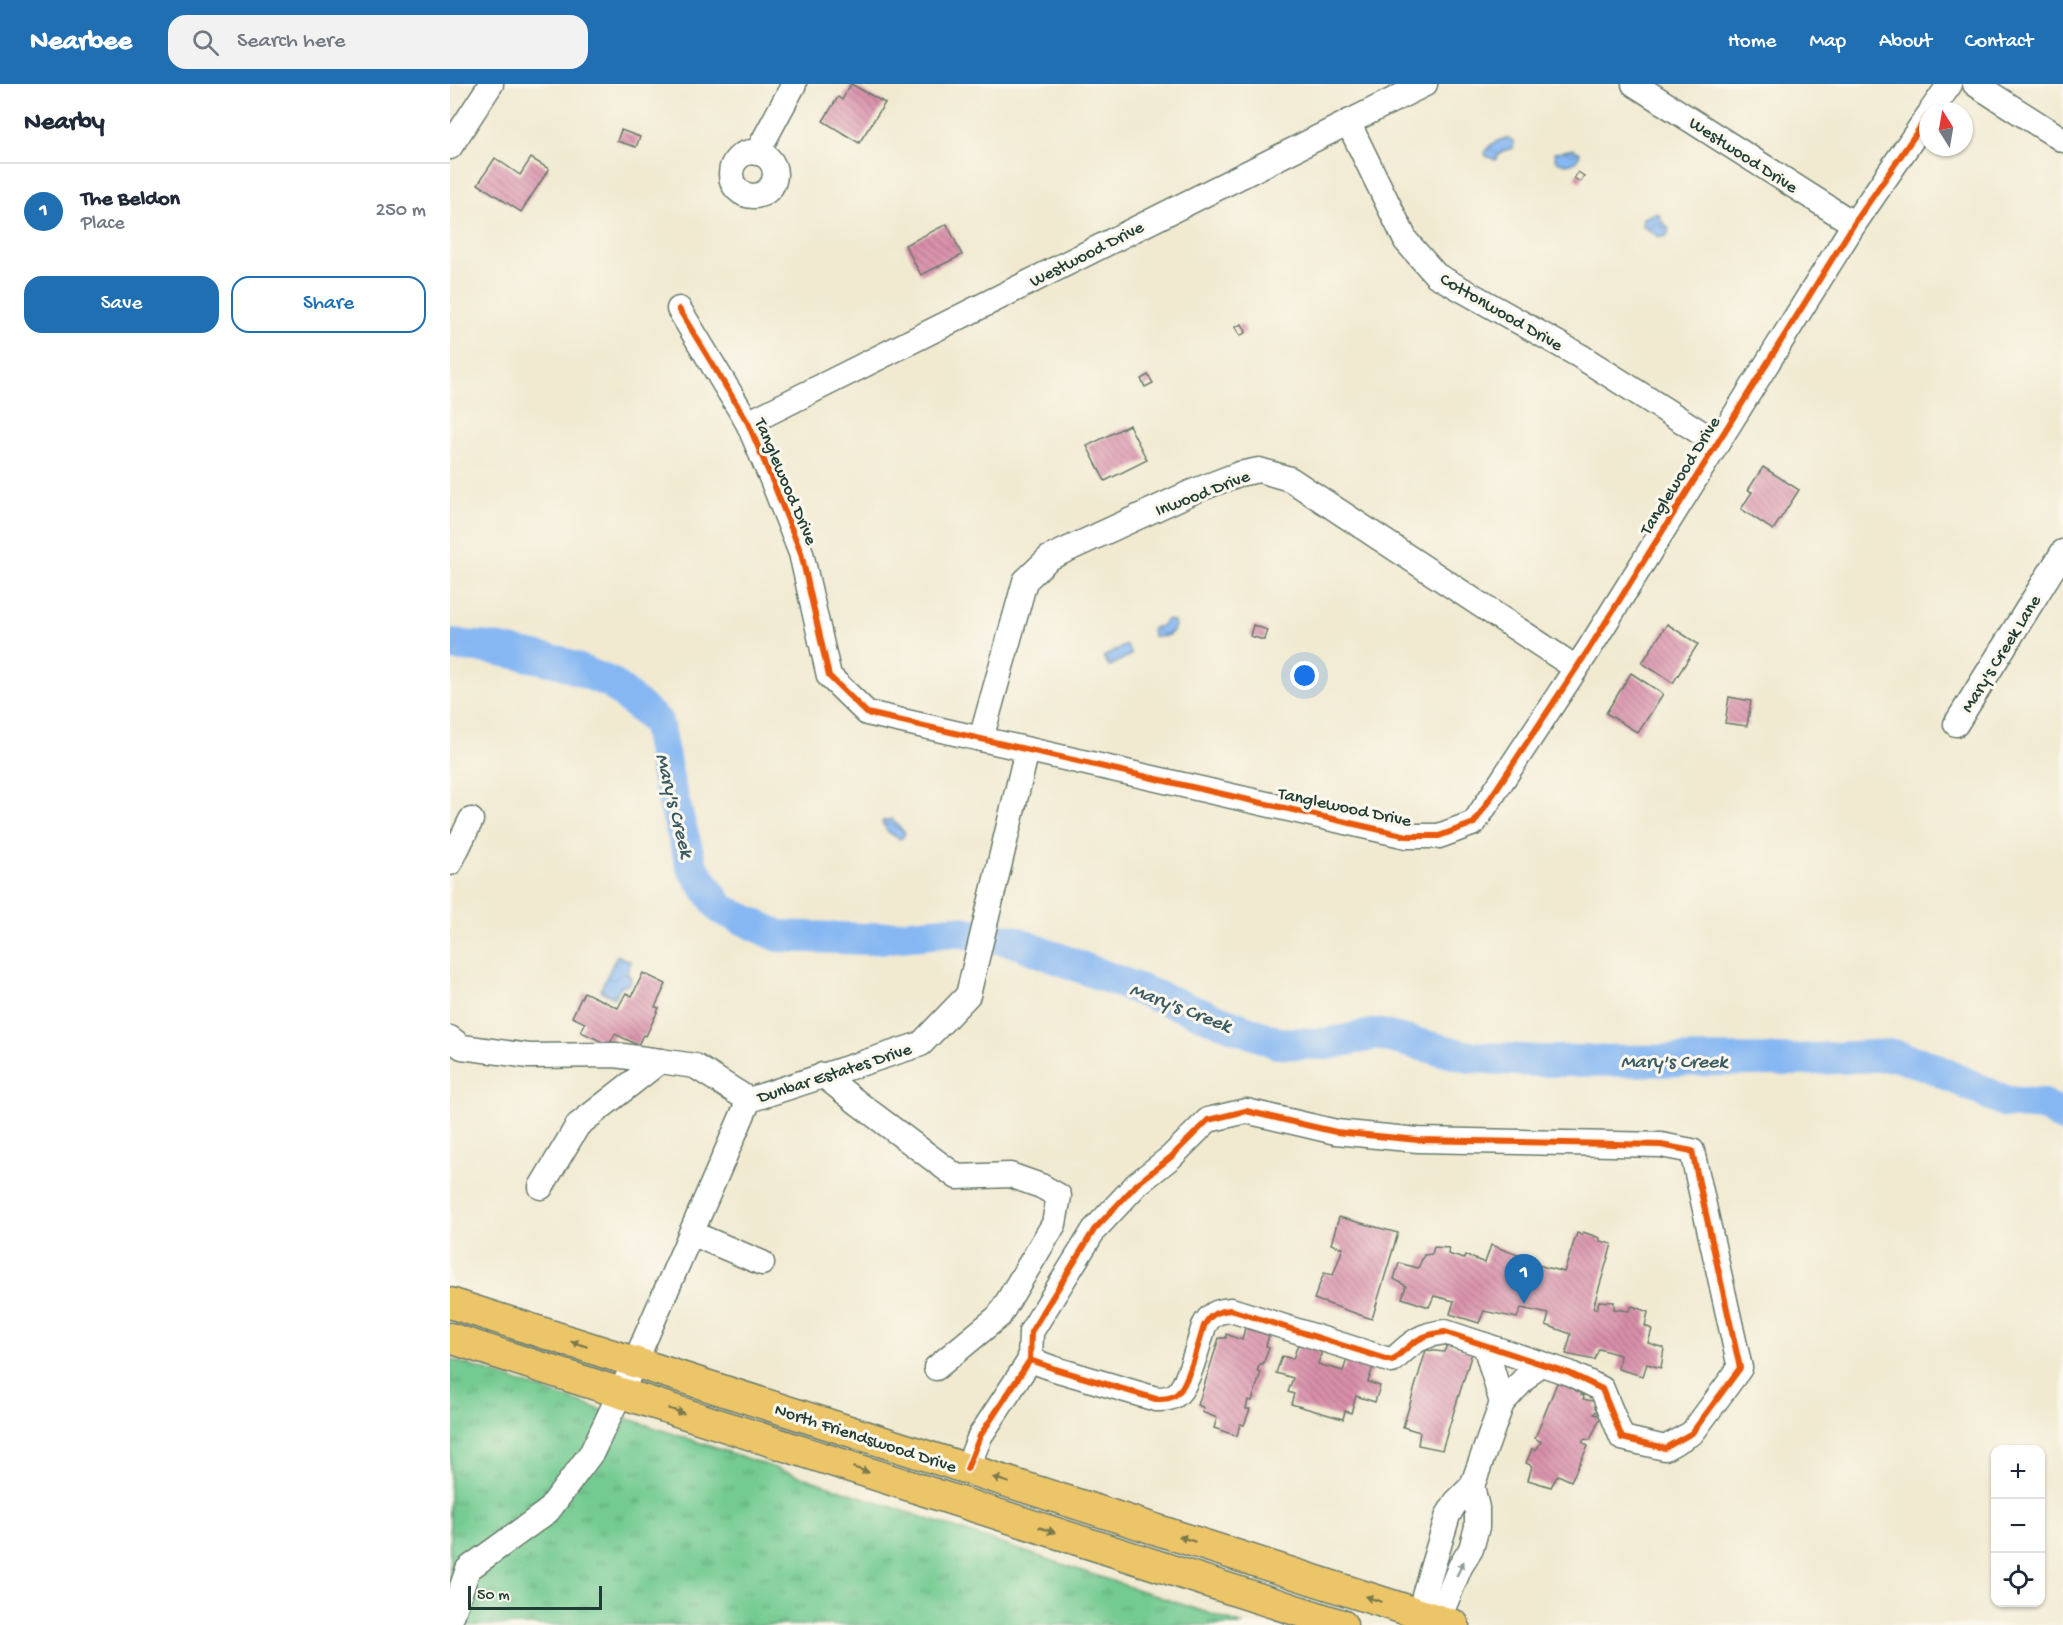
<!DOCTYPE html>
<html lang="en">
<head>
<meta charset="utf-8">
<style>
	body { margin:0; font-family:"Gochi Hand",sans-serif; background:#f2f2f3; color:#1f2937 }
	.controls { position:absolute; right:18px; bottom:18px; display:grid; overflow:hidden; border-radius:12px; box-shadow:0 2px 4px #0004 }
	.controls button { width:54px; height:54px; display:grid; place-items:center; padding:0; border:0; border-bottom:2px solid #e0e1e3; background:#fff; color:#1f2937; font:30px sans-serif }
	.compass { position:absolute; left:1469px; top:18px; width:54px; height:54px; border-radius:50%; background:#fff; box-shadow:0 2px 4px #0004; rotate:349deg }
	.scale { position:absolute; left:18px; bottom:15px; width:134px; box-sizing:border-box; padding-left:6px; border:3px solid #1f3d34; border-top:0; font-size:16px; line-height:21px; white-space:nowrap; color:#1f3d34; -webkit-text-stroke:4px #fbf7ec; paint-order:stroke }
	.you { position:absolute; left:855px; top:592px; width:21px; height:21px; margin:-15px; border:4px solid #fff; border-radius:50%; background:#1a73e8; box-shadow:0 0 0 9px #1a73e833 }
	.badge { display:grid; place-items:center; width:39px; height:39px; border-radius:50%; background:#1f6fb2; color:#fff; font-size:20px; font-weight:700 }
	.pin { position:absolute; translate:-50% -50px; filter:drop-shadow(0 2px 3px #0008) }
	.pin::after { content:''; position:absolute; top:32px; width:21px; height:18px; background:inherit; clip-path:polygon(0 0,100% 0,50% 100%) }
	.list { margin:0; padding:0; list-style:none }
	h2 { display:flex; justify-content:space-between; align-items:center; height:78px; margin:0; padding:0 24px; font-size:26px }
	h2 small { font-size:20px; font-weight:400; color:#747a83 }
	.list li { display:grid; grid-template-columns:39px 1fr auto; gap:18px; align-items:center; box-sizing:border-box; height:96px; padding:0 24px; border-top:2px solid #e0e1e3 }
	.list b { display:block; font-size:22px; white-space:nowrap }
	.list p { margin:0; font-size:20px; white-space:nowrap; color:#747a83 }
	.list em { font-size:20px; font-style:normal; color:#747a83 }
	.actions { display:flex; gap:12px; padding:18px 24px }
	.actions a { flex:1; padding:14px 0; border:2px solid #1f6fb2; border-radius:18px; text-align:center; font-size:21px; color:#1f6fb2 }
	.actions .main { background:#1f6fb2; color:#fff }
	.icon { flex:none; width:33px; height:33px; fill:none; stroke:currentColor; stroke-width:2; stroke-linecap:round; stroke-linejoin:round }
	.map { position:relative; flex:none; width:1613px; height:1541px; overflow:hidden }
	header { display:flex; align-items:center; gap:36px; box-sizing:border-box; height:84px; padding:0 30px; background:#1f6fb2; color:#fff }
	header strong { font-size:28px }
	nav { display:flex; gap:33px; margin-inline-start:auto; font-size:21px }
	.search { width:420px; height:54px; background:#f2f2f3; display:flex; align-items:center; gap:15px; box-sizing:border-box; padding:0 21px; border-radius:18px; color:#747a83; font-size:22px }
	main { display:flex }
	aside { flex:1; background:#fff }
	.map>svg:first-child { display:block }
</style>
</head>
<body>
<header>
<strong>Nearbee</strong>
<div class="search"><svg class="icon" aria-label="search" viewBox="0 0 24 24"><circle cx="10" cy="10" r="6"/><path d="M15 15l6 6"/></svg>Search here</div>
<nav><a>Home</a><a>Map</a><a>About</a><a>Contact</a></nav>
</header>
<main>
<aside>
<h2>Nearby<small></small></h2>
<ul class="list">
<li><span class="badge">1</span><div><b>The Beldon</b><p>Place</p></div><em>250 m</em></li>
</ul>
<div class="actions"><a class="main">Save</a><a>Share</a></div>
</aside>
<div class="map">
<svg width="1613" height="1541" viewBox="0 0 1613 1541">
	<defs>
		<pattern id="grass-tufts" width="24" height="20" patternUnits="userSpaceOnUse" patternTransform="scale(1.5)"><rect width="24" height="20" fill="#73cb91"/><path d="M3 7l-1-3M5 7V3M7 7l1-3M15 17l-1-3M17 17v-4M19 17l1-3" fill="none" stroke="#5ea677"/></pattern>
		<pattern id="water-waves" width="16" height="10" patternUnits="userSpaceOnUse" patternTransform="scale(1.5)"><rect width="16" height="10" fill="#86b7f2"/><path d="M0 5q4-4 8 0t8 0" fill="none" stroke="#6d96c5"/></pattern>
		<pattern id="building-back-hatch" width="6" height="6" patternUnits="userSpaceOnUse" patternTransform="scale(1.5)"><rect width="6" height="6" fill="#d98faa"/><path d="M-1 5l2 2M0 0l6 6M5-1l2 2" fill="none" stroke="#af768b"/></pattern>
	</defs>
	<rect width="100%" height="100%" fill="#fbf7ec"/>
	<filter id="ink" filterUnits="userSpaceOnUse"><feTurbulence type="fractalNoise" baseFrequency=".0167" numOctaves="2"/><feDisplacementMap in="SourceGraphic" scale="12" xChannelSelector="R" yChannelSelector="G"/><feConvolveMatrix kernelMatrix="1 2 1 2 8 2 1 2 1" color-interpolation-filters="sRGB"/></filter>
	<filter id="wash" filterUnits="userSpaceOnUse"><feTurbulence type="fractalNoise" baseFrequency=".008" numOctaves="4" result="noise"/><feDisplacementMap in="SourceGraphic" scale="24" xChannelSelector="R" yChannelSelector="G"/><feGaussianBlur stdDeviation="1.35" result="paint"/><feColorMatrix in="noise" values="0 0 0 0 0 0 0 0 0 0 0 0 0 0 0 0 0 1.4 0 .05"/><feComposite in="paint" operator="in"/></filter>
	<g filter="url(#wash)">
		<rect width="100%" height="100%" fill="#f1ead1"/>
		<path fill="url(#grass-tufts)" stroke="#498462" stroke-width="1.5" d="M0,1275l794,266h-794z"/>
		<g fill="url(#water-waves)" stroke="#527a93" stroke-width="1.5">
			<path d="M1059,54l5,4 -1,6 -10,3 -8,9 -9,-4 -1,-3c4,-9 14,-14 24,-15z"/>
			<path d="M1123,65l7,4 -4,9 -10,2 -10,-3 -2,-8z"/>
			<path d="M1206,129l4,2 -1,3 10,11 -2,7 -8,1 -17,-11 1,-8z"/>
			<path d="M716,536l8,1c4,13 -10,18 -21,15l-1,-8 9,-2z"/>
			<path d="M676,561l6,9 -23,13 -6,-10z"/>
			<path d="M442,735l13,14 -2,4 -3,2 -11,-6 -7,-10 1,-2z"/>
			<path d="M167,871l14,7 -4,10 4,6 -1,6 -9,2 -7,12 -14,-7z"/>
		</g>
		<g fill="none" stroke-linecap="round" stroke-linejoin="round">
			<path stroke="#86b7f2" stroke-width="32" d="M0,561l40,3 70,14 51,21 46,39 12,63 23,82 29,42 58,27 87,3 89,-8 58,10 265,102 49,1 50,-10 93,23 66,4 261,-1 96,-5 34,10 79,37 37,3 20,12"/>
		</g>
		<g id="blocks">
			<g fill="url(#building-back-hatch)">
				<path d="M401,0l34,19 -26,40 -36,-22 15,-24 4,3z"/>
				<path d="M171,46l19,7 -4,10 -19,-6z"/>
				<path d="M45,74l25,17 11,-17 18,11 -28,43 -43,-28z"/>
				<path d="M1128,88l6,4 -4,6 -6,-4z"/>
				<path d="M497,140l15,31 -41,20 -16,-30z"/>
				<path d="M792,240l4,8 -6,4 -5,-9z"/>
				<path d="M698,291l5,8 -8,4 -4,-8z"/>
				<path d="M679,341l18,35 -42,21 -18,-35z"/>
				<path d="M1313,383l36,23 -26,40 -32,-21 11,-17 -4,-2z"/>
				<path d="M1217,540l31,20 -25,39 -31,-20z"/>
				<path d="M803,541l14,5 -3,10 -14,-4z"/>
				<path d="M1181,589l32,21 -25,39 -32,-20z"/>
				<path d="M1279,613l22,4 -4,25 -22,-3z"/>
				<path d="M193,889l23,11 -11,23 4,1 -13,28 -3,-1 -5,10 -23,-11 -6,11 -28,-13 4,-9 -13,-6 12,-25 34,16 8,-15 6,3z"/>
				<path d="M889,1133l59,16 -26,86 -58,-20 10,-26 9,2 10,-27 -12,-4z"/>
				<path d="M1133,1148l17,6v3l12,3 -19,64 4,1 2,-8 15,1v7l15,2 3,-5 16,6 -3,14 7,3 -4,14 16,5 -3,20 -14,-4 -4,12 -25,-7 2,-14 -21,-6 -5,11 -28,-6 5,-20 -25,-9 3,-11 -28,-6 -4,10 -33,-7 -5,12 -29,-9 4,-13 -20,-5 -5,11 -27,-9 4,-12 -12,-7 5,-16 19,5 6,-13 8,-1 2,-7 15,1 -1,6 16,5 1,-4 20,8 6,-18 30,11 2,5 41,11 13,-39 5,2z"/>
				<path d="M795,1244l24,7 -3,11 3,2 -6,16h-3l-3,7 4,1 -9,29 -4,-1 -2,9h4l-6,16 -4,-1 -3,12 -23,-8 3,-10 -15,-6 2,-4 -6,-3 21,-67h7v-4l16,6z"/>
				<path d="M998,1259l24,10 -30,97 -24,-5 2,-13 -17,-5 23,-77 18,2z"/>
				<path d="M848,1260l24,7 -4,13 25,7 4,-12 26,8 -5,15 12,4 -5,16 -19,-6 -5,17 -6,-2 -2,8 -52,-15 3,-10 -6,-2 5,-14 -17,-5 6,-17 11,3z"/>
				<path d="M1109,1294l25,7 -3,10 3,1 -1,3 14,3 -2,6h3l-4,6 7,2 -11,24 -5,-1 -3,3 6,4 -17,35 -13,-6 -7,12 -23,-7 4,-14 -6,-3 6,-14 4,1 5,-8 -6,-4z"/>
			</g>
		</g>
	</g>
	<g filter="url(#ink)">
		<use href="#blocks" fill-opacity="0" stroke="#687a6b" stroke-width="1.5"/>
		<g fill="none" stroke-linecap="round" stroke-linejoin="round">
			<g stroke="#687a6b" stroke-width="27">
				<g id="minor">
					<path d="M1184,0l220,140"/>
					<path d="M1525,0l88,56"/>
					<path d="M1481,27l19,-27"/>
					<path d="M898,38l58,119 30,34 144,81 137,87"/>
					<path d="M0,63l41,-63"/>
					<circle cx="303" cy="90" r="22"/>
					<path d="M307,69l37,-69"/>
					<path d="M229,225l69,114 25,59 28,71 28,123 38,37 540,123h32l35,-13 115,-174 265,-425 74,-108"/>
					<path d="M298,339l677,-339"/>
					<path d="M1506,640l107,-172"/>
					<path d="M531,655l44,-158 24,-23 143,-66 47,-18 20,-4 31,9 286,189"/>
					<path d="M0,779l21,-43"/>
					<path d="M0,954l12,9 67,9 86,-1 45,6"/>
					<path d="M373,991l35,28 99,74 53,-2 31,11 18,10 -5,28 -55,92 -63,52"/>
					<path d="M91,1103l37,-62 82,-64 35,5 54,34"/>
					<path d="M241,1149l71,30"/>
					<path d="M1035,1261l17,58"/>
					<path d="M517,1385l13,-33 50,-76 1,-28 63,-102 43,-46 34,-27 37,-37 38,-9 90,21 82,8 243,5 31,6 48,217 -48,65 -27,15 -43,-10 -20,-49 -33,-16 -124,-41c-27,3 -34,12 -53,29l-161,-51c-13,1 -21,4 -27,16 -5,16 -15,56 -26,67 -6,6 -14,6 -22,6l-101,-30 -25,-9"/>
					<path d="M978,1533l17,-13 15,-37 11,-18 6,-22v-19l-5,-22"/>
					<path d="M0,1538l18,-53 80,-58 44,-59 43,-90 114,-262 172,-56 47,-49 59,-245"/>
					<path d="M976,1541l2,-8 -4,-22 24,-80 8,-13 16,-16 30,-83 37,-40"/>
				</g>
			</g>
			<g stroke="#687a6b" stroke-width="33">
				<g id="major">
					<path d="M0,1219l1004,322"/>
					<path d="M0,1254l892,287"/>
				</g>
			</g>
			<use href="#minor" stroke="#fff" stroke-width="24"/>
			<use href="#major" stroke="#edc569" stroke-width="30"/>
			<g stroke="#fbf7ec" stroke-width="10">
				<g id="cycleway">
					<path d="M229,225l69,114 25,59 28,71 28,123 38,37 540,123h32l35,-13 115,-174 265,-425 74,-108"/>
					<path d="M517,1385l13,-33 50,-76 1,-28 63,-102 43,-46 34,-27 37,-37 38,-9 90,21 82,8 243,5 31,6 48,217 -48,65 -27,15 -43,-10 -20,-49 -33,-16 -124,-41c-27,3 -34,12 -53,29l-161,-51c-13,1 -21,4 -27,16 -5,16 -15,56 -26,67 -6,6 -14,6 -22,6l-101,-30 -25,-9"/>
				</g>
			</g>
			<use href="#cycleway" stroke="#e8590c" stroke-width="6"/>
		</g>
		<defs><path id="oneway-solid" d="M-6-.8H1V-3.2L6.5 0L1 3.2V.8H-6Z" transform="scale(1.5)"/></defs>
		<g fill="#7c7a4c">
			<use href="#oneway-solid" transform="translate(129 1260) rotate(-162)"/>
			<use href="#oneway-solid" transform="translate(226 1327) rotate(18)"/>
			<use href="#oneway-solid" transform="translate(411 1386) rotate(18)"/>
			<use href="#oneway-solid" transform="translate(551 1396) rotate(-162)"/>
			<use href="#oneway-solid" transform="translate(597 1446) rotate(18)"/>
			<use href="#oneway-solid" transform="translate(737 1455) rotate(-162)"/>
			<use href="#oneway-solid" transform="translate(923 1515) rotate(-162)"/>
		</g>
		<use fill="#8f9e9a" href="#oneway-solid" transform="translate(1010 1485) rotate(-64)"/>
	</g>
	<g text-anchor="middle" stroke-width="6" stroke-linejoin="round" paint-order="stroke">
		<g font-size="18" fill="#1f3d34" stroke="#fbf7ec">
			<text transform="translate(1294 70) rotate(33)" y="6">Westwood Drive</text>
			<text transform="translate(636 169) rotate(-27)" y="6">Westwood Drive</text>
			<text transform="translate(1052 227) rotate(30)" y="6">Cottonwood Drive</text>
			<text transform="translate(1229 391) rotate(-58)" y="6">Tanglewood Drive</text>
			<text transform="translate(337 397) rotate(67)" y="6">Tanglewood Drive</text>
			<text transform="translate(752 408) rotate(-21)" y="6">Inwood Drive</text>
			<text transform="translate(1550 569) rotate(-58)" y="6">Mary's Creek Lane</text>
			<text transform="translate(895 722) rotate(12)" y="6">Tanglewood Drive</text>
			<text transform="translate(384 988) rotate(-18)" y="6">Dunbar Estates Drive</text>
			<text transform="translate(416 1353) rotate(18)" y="6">North Friendswood Drive</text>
		</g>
		<g font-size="20" font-style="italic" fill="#395c64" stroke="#fbf7ec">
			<text transform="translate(226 721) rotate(76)" y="7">Mary's Creek</text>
			<text transform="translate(731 922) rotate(21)" y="7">Mary's Creek</text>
			<text x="1224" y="983">Mary's Creek</text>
		</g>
	</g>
</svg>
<div class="controls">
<button>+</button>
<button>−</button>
<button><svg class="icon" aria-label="locate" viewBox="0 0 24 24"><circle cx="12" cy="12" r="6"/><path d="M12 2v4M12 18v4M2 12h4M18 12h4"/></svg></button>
</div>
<svg class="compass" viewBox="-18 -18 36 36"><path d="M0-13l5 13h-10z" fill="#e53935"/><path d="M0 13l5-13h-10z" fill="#747a83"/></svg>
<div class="scale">50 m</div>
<div class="you"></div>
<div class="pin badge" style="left:1074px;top:1220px">1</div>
</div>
</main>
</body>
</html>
